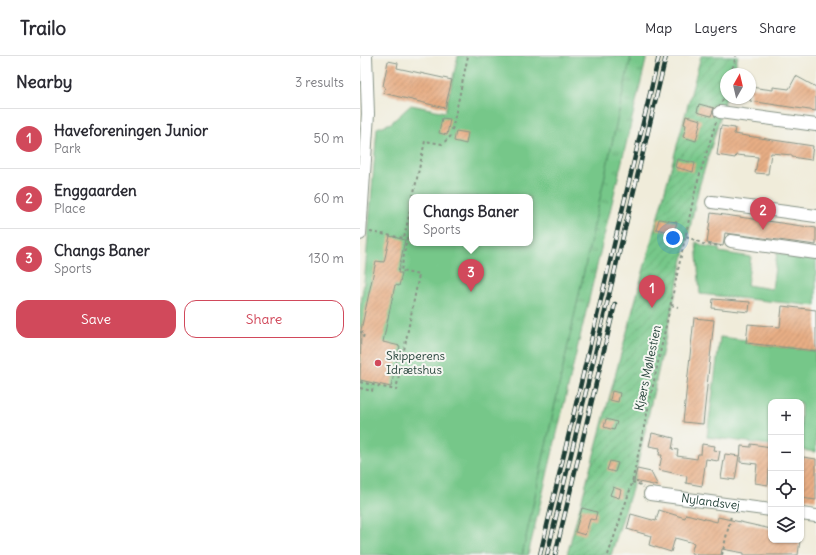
<!DOCTYPE html>
<html lang="en">
<head>
<meta charset="utf-8">
<style>
	body { margin:0; font-family:Delius,sans-serif; background:#f2f2f3; color:#2b2b33 }
	.controls { position:absolute; right:12px; bottom:12px; display:grid; overflow:hidden; border-radius:8px; box-shadow:0 1px 3px #0004 }
	.controls button { width:36px; height:36px; display:grid; place-items:center; padding:0; border:0; border-bottom:1px solid #e1e1e2; background:#fff; color:#2b2b33; font:20px sans-serif }
	.compass { position:absolute; left:360px; top:12px; width:36px; height:36px; border-radius:50%; background:#fff; box-shadow:0 1px 3px #0004; rotate:8deg }
	.you { position:absolute; left:313px; top:182px; width:14px; height:14px; margin:-10px; border:3px solid #fff; border-radius:50%; background:#1a73e8; box-shadow:0 0 0 6px #1a73e833 }
	.badge { display:grid; place-items:center; width:26px; height:26px; border-radius:50%; background:#d1495b; color:#fff; font-size:13px; font-weight:700 }
	.pin { position:absolute; translate:-50% -33px; filter:drop-shadow(0 1px 2px #0008) }
	.pin::after { content:''; position:absolute; top:21px; width:14px; height:12px; background:inherit; clip-path:polygon(0 0,100% 0,50% 100%) }
	.popup { position:absolute; left:49px; top:138px; width:124px; height:52px; box-sizing:border-box; display:grid; place-content:center; border-radius:8px; background:#fff; filter:drop-shadow(0 1px 3px #0005); font-size:13px; white-space:nowrap; color:#7c7c81 }
	.popup b { font-size:15px; color:#2b2b33 }
	.popup::after { content:''; position:absolute; left:50%; top:100%; margin-left:-8px; border:8px solid transparent; border-top-color:#fff }
	.list { margin:0; padding:0; list-style:none }
	h2 { display:flex; justify-content:space-between; align-items:center; height:52px; margin:0; padding:0 16px; font-size:17px }
	h2 small { font-size:13px; font-weight:400; color:#7c7c81 }
	.list li { display:grid; grid-template-columns:26px 1fr auto; gap:12px; align-items:center; box-sizing:border-box; height:60px; padding:0 16px; border-top:1px solid #e1e1e2 }
	.list b { display:block; font-size:15px; white-space:nowrap }
	.list p { margin:0; font-size:13px; white-space:nowrap; color:#7c7c81 }
	.list em { font-size:13px; font-style:normal; color:#7c7c81 }
	.actions { display:flex; gap:8px; padding:12px 16px }
	.actions a { flex:1; padding:9px 0; border:1px solid #d1495b; border-radius:12px; text-align:center; font-size:14px; color:#d1495b }
	.actions .main { background:#d1495b; color:#fff }
	.icon { flex:none; width:22px; height:22px; fill:none; stroke:currentColor; stroke-width:2; stroke-linecap:round; stroke-linejoin:round }
	.map { position:relative; flex:none; width:456px; height:499px; overflow:hidden }
	header { display:flex; align-items:center; gap:24px; box-sizing:border-box; height:56px; padding:0 20px; background:#fff; border-bottom:1px solid #e1e1e2 }
	header strong { font-size:19px }
	nav { display:flex; gap:22px; margin-inline-start:auto; font-size:14px }
	main { display:flex }
	aside { flex:1; background:#fff }
	.map>svg:first-child { display:block }
</style>
</head>
<body>
<header>
<strong>Trailo</strong>
<nav><a>Map</a><a>Layers</a><a>Share</a></nav>
</header>
<main>
<aside>
<h2>Nearby<small>3 results</small></h2>
<ul class="list">
<li><span class="badge">1</span><div><b>Haveforeningen Junior</b><p>Park</p></div><em>50 m</em></li>
<li><span class="badge">2</span><div><b>Enggaarden</b><p>Place</p></div><em>60 m</em></li>
<li><span class="badge">3</span><div><b>Changs Baner</b><p>Sports</p></div><em>130 m</em></li>
</ul>
<div class="actions"><a class="main">Save</a><a>Share</a></div>
</aside>
<div class="map">
<svg width="456" height="499" viewBox="0 0 456 499">
	<defs>
		<pattern id="grass-tufts" width="24" height="20" patternUnits="userSpaceOnUse"><rect width="24" height="20" fill="#76c789"/><path d="M3 7l-1-3M5 7V3M7 7l1-3M15 17l-1-3M17 17v-4M19 17l1-3" fill="none" stroke="#60a371"/></pattern>
		<pattern id="garden-furrows" width="10" height="10" patternUnits="userSpaceOnUse"><rect width="10" height="10" fill="#76c789"/><path d="M-1 1l2-2M0 10L10 0M9 11l2-2" fill="none" stroke="#60a371"/></pattern>
		<pattern id="building-hatch" width="6" height="6" patternUnits="userSpaceOnUse"><rect width="6" height="6" fill="#e8ae85"/><path d="M-1 1l2-2M0 6l6-6M5 7l2-2" fill="none" stroke="#bb8f6e"/></pattern>
	</defs>
	<rect width="100%" height="100%" fill="#f6f6f2"/>
	<filter id="ink" filterUnits="userSpaceOnUse"><feTurbulence type="fractalNoise" baseFrequency=".025" numOctaves="2"/><feDisplacementMap in="SourceGraphic" scale="8" xChannelSelector="R" yChannelSelector="G"/><feConvolveMatrix kernelMatrix="1 2 1 2 8 2 1 2 1" color-interpolation-filters="sRGB"/></filter>
	<filter id="wash" filterUnits="userSpaceOnUse"><feTurbulence type="fractalNoise" baseFrequency=".012" numOctaves="4" result="noise"/><feDisplacementMap in="SourceGraphic" scale="16" xChannelSelector="R" yChannelSelector="G"/><feGaussianBlur stdDeviation="0.9" result="paint"/><feColorMatrix in="noise" values="0 0 0 0 0 0 0 0 0 0 0 0 0 0 0 0 0 1.4 0 .05"/><feComposite in="paint" operator="in"/></filter>
	<g filter="url(#wash)">
		<rect width="100%" height="100%" fill="#f0ecda"/>
		<path fill="url(#grass-tufts)" stroke="#4a825e" d="M271,0h16l-119,499h-6z"/>
		<g fill="#76c789" stroke="#4a825e" fill-rule="evenodd">
			<path d="M98,0h173l-109,499h-162v-245l5,-36 12,-146 14,-5 20,-18 34,7zM52,141h118v46h-118z"/>
			<path d="M336,186l8,4 15,2v4l32,5 -4,28 25,4 5,-36 39,5v48l-116,-12z"/>
			<path d="M360,281l26,3v3l69,8 1,101 -15,-2v-48h-30v43l-64,-8z"/>
		</g>
		<path fill="url(#garden-furrows)" stroke="#4a825e" d="M341,0h37l-5,18h-7v24l-27,89 -67,302 -21,66h-44z"/>
		<g id="blocks">
			<g fill="url(#building-hatch)">
				<path d="M28,5l10,2 -1,5 55,12 -7,28 -62,-15 2,-6 -2,-1z"/>
				<path d="M436,20l20,11v24l-66,-10v-14l23,3v-3l16,2z"/>
				<path d="M339,48l15,4 -3,8 -14,-4z"/>
				<path d="M326,60l15,4 -5,21 -13,-4 3,-12 -2,-1z"/>
				<path d="M82,62l8,1 -3,16 -8,-2z"/>
				<path d="M361,70l14,2 -1,6 79,12 -2,14 -19,-3v-2l-21,-2 -3,21 -13,-1 3,-16 -22,-2 -1,3 -18,-3z"/>
				<path d="M96,75l12,2 -2,11 -12,-3z"/>
				<path d="M317,103l18,4 -2,9 -18,-5z"/>
				<path d="M351,157l105,15v17l-91,-12 -2,13 -16,-3z"/>
				<path d="M299,163l18,3 -3,11 -18,-4z"/>
				<path d="M30,180l15,4 -7,33h4l-3,13 -4,-1 -12,57 17,4 -9,41 -31,-7 1,-50 15,-69 8,1z"/>
				<path d="M353,243l37,3 -1,10 -37,-4z"/>
				<path d="M422,250l34,4v41l-70,-8 2,-19 32,3z"/>
				<path d="M334,262l20,2 -11,104 -20,-2z"/>
				<path d="M252,335l8,2 -2,9 -8,-2z"/>
				<path d="M246,363l11,3 -3,8 -10,-3z"/>
				<path d="M292,377l22,5 -2,11 6,1 -1,6 20,3 1,-5h3l1,-10 13,2 -1,4 6,1 -2,10 -12,-2 -4,27 -16,-3 1,-7 -28,-6 3,-15h-3l1,-7 -11,-2z"/>
				<path d="M391,388l20,3 -3,38 -13,-2 2,-19 -17,-2 1,-16 10,1z"/>
				<path d="M365,398l14,2 -4,24 -14,-2z"/>
				<path d="M443,401l13,2v41l-15,-2z"/>
				<path d="M250,405l8,2 -3,9 -8,-2z"/>
				<path d="M277,413l14,3 7,14 -24,-5z"/>
				<path d="M253,431l8,3 -2,8 -9,-3z"/>
				<path d="M222,452l15,4 -2,8 -5,-1 -5,16 -10,-3z"/>
				<path d="M299,454l26,8 1,-4 31,8 1,-5 53,12v11h29l-2,15h-54v-2l-22,-4 -1,6h-23l-7,-2 3,-10 -19,-5 -4,14 -22,-7 2,-9 -24,-7 4,-15 25,7z"/>
			</g>
		</g>
	</g>
	<g filter="url(#ink)">
		<use href="#blocks" fill-opacity="0" stroke="#889487" stroke-width="1"/>
		<g fill="none" stroke-linecap="round" stroke-linejoin="round">
			<g stroke="#889487" stroke-width="14">
				<g id="minor">
					<path d="M360,56l96,13"/>
					<path d="M352,146l104,14"/>
					<path d="M0,178l8,-120 -2,-58"/>
					<path d="M371,185l85,12"/>
					<path id="s1" d="M290,438l121,16"/>
					<path d="M441,458l15,2"/>
				</g>
			</g>
			<g stroke="#889487" stroke-width="2" stroke-dasharray="3 3" stroke-linecap="butt">
				<path d="M371,18l5,-18"/>
				<path d="M362,46l4,-12"/>
				<path d="M92,74l16,-74"/>
				<path d="M53,141l12,-56 17,3 9,-8"/>
				<path d="M10,176l34,6"/>
				<path d="M326,180l17,8 18,2"/>
				<path d="M311,249l7,2"/>
				<path d="M0,276l4,1 -1,5"/>
				<path d="M0,326l36,8 23,-115 -18,-4 6,-33h-3l8,-36"/>
				<path d="M0,332l12,3 1,-6"/>
				<path d="M272,426l9,3 2,2"/>
				<path d="M248,499l23,-68 65,-300 20,-65"/>
				<path d="M362,499l9,-39"/>
			</g>
			<use href="#minor" stroke="#fff" stroke-width="12"/>
			<g stroke="#1f3d34" stroke-width="4.5">
				<g id="rail">
					<path d="M180,499l119,-499"/>
					<path d="M187,499l119,-499"/>
					<path d="M195,499l60,-251"/>
				</g>
			</g>
			<use href="#rail" stroke="#f6f6f2" stroke-width="3" stroke-dasharray="9" stroke-linecap="butt"/>
		</g>
	</g>
	<circle fill="#d1495b" stroke="#f6f6f2" stroke-width="1.5" cx="18" cy="307" r="4"/>
	<g text-anchor="middle" stroke-width="4" stroke-linejoin="round" paint-order="stroke">
		<g font-size="12" fill="#1f3d34" stroke="#f6f6f2" text-anchor="start">
			<text x="26" y="304">Skipperens<tspan x="26" dy="14">Idrætshus</tspan></text>
		</g>
		<g font-size="12" fill="#1f3d34" stroke="#f6f6f2">
			<text transform="translate(288 312) rotate(-78)" y="4">Kjærs Møllestien</text>
			<text dy="4" stroke="none"><textPath href="#s1" startOffset="61">Nylandsvej</textPath></text>
		</g>
	</g>
</svg>
<div class="controls">
<button>+</button>
<button>−</button>
<button><svg class="icon" aria-label="locate" viewBox="0 0 24 24"><circle cx="12" cy="12" r="6"/><path d="M12 2v4M12 18v4M2 12h4M18 12h4"/></svg></button>
<button><svg class="icon" aria-label="layers" viewBox="0 0 24 24"><path d="M12 4l9 5-9 5-9-5zM3 14l9 5 9-5"/></svg></button>
</div>
<svg class="compass" viewBox="-18 -18 36 36"><path d="M0-13l5 13h-10z" fill="#e53935"/><path d="M0 13l5-13h-10z" fill="#7c7c81"/></svg>
<div class="you"></div>
<div class="pin badge" style="left:292px;top:252px">1</div>
<div class="pin badge" style="left:403px;top:174px">2</div>
<div class="pin badge" style="left:111px;top:236px">3</div>
<div class="popup"><b>Changs Baner</b>Sports</div>
</div>
</main>
</body>
</html>
